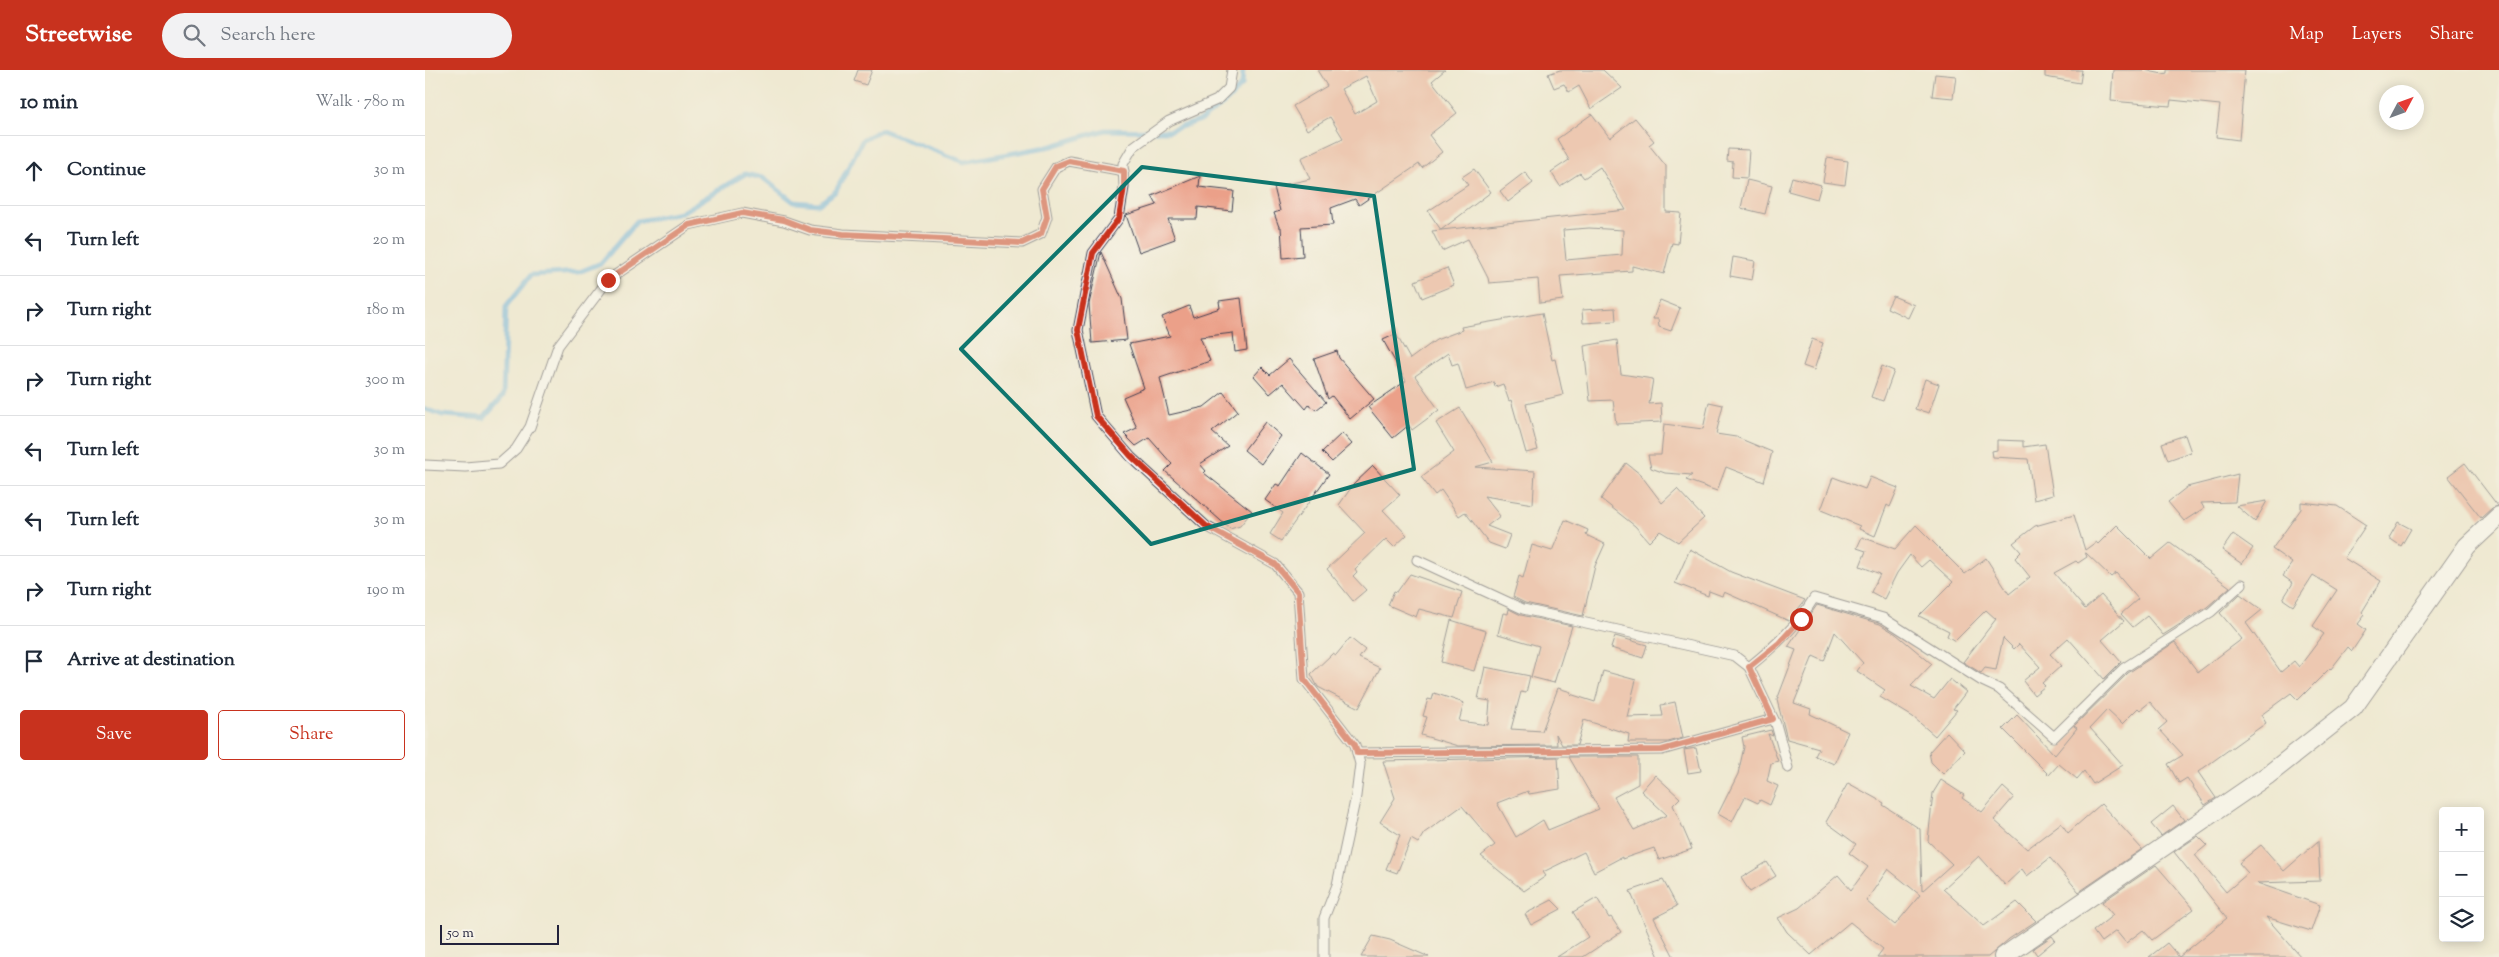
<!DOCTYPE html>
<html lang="en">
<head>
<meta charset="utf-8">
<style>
	body { margin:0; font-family:"Sorts Mill Goudy",serif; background:#f2f2f3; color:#1f2937 }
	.controls { position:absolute; right:15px; bottom:15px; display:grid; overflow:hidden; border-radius:5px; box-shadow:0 2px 12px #0003 }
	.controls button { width:45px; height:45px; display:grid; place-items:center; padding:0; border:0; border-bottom:1px solid #e0e1e3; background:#fff; color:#1f2937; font:25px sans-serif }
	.compass { position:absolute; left:1954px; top:15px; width:45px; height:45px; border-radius:50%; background:#fff; box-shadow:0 2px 12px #0003; rotate:49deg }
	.scale { position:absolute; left:15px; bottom:12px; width:119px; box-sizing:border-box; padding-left:5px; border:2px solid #22223b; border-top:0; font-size:14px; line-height:18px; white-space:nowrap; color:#22223b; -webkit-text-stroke:4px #f7f3e8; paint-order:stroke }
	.stop { position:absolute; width:15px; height:15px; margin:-11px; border:4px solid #c8321e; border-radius:50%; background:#fff }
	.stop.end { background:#c8321e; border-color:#fff; box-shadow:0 1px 5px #0008 }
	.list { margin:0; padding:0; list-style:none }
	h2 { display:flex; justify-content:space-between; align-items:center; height:65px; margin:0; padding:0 20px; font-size:21px }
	h2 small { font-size:16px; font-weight:400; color:#747a83 }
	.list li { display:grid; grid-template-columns:32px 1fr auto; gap:15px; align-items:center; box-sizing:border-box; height:70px; padding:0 20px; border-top:1px solid #e0e1e3 }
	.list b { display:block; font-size:19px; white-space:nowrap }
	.list em { font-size:16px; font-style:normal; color:#747a83 }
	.actions { display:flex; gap:10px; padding:15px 20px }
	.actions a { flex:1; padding:11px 0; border:1px solid #c8321e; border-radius:5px; text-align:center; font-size:18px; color:#c8321e }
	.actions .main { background:#c8321e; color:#fff }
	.icon { flex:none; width:28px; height:28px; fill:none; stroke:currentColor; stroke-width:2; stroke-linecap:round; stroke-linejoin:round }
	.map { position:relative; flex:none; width:2074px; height:887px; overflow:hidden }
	header { display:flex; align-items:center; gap:30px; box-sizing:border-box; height:70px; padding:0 25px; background:#c8321e; color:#fff }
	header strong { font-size:24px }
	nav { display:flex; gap:28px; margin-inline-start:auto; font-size:18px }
	.search { width:350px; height:45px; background:#f2f2f3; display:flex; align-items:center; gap:12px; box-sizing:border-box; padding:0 18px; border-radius:28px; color:#747a83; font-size:19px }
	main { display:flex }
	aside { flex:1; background:#fff }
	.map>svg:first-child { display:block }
</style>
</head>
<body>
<header>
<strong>Streetwise</strong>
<div class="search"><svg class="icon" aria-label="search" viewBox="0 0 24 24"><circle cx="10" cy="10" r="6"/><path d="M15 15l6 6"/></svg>Search here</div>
<nav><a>Map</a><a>Layers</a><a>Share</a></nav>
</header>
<main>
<aside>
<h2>10 min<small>Walk · 780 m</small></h2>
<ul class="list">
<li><svg class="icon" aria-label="ahead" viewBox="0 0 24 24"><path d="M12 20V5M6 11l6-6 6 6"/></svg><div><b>Continue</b></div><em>30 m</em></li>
<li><svg class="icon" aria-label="left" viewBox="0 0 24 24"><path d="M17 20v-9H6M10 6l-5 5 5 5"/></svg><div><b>Turn left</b></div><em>20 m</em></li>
<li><svg class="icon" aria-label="right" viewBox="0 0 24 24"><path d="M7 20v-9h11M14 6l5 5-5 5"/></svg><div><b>Turn right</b></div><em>180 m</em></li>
<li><svg class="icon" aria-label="right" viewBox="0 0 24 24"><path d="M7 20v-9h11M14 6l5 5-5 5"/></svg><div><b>Turn right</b></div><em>300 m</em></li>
<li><svg class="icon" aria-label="left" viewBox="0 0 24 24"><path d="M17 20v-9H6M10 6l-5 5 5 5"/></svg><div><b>Turn left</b></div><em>30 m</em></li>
<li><svg class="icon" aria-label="left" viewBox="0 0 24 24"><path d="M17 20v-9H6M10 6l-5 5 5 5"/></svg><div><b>Turn left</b></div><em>30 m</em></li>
<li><svg class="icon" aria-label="right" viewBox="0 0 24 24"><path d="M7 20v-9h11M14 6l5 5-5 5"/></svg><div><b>Turn right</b></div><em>190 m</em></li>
<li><svg class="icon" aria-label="arrive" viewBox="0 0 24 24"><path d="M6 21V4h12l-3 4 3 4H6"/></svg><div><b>Arrive at destination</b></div></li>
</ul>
<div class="actions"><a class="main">Save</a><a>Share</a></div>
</aside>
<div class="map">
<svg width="2074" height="887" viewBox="0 0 2074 887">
	<rect width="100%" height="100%" fill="#f7f3e8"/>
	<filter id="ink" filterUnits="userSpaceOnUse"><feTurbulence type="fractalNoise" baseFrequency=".02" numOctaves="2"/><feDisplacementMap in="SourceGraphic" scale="10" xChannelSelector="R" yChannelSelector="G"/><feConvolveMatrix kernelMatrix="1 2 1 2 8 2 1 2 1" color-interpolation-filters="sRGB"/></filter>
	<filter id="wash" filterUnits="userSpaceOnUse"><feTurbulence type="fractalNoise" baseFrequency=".0096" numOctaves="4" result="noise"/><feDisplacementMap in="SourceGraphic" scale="20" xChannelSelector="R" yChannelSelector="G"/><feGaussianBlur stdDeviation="1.12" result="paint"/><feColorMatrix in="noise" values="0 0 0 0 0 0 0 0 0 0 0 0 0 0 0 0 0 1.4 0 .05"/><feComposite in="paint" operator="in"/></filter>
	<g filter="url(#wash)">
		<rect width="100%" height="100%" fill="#efe9d2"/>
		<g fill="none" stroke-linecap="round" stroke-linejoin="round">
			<path stroke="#6bb1e1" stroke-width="5" d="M0,339l17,6 42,3 19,-22 3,-90 25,-31 48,-3 22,-9 36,-42 43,-8 65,-39 18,4 31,24 25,2 17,-13 27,-52 18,-9 83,32 88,-16 53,-16 64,1 32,-11 26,-19 15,-16 1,-15"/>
		</g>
		<g id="blocks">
			<g fill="#eba089" fill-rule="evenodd">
				<path d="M433,0h14l-6,15 -12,-4z"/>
				<path d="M892,0h128l-13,11 25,32 -28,22 13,17 -20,16 -3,-4 -60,41 -4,-6 -24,9 2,17 -32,2 2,29 -20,2 -2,-31h-2l-5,-14 6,-2 -6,-24 36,-8 -9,-21 42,-20 -13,-21 -23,13 -14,-24 34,-20zM941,6l11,25 -22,13 -14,-25z"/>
				<path d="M1135,0h43l19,18 -31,21 -12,-23 -10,6 -5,-8 -10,4 -6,-14z"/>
				<path d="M1620,0h37l-2,13 -35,-6z"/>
				<path d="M1688,0h30l20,4 4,-1v-3h78l-6,70 -23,-3 4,-32 -49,-5 -1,6 -59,-5z"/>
				<path d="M1510,4l21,2 -3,22 -21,-2z"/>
				<path d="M1167,44l18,24 25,-20 19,23 -5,4 17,21v46l15,1 -3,31 -6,-1 -8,31 -32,-8v5l-72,5 3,24 -23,3 -2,-24 -49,4 -1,-5 -20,-39 -26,12 -10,-20 194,-21 -26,-43 -16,11 -4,-5 -20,13 -9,-14 18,-12 -12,-21zM1164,158l34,2 -1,25 -56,5 -3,-30z"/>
				<path d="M1303,79l21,1 -2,28 -15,-1 1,-15 -6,-1z"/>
				<path d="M1402,88l21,3 -3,24 -22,-3z"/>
				<path d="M1049,99l17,23 -50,38 -13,-19 40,-26 -6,-8z"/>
				<path d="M1100,102l8,11 -25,19 -8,-11z"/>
				<path d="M775,106l-1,11 35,4 -2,20 -34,-4 -1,12h-29l7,20 -36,13 -13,-37 31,-10 -5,-9z"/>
				<path d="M1367,107l29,8 -4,14 -29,-8z"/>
				<path d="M1322,110l25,6 -7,28 -24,-6z"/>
				<path d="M676,182l21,47 5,41 -35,3 -3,-39z"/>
				<path d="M1308,187l22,4 -3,19 -22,-4z"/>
				<path d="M1022,198l7,17 -32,13 -7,-17z"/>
				<path d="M1468,226l21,9 -6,13 -21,-10z"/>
				<path d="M816,228l6,52 -12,2 -2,-19 -33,4 10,24 -50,17 9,37 35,-8 19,-15 15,19 -26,21 16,14 -28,18 6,7 -2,2 48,38 -12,15 -10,3 -65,-58 7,-7 -23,-26 -13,8 -12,-12 13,-6 -14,-31 21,-9 -15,-44 41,-8 -8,-19 27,-11 4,11 27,-9 -1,-7z"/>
				<path d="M1235,230l20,8 -9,23 -12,-4 -1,-8h-5z"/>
				<path d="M1190,238l1,13 -33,2 -1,-13z"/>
				<path d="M1117,243l10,47 3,-1 8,36 -37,9 12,46 -12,3 -15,-53 -2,1 -6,-17 -8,3 -1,-5 -28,8 -8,-27 -6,2 -4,-12 -33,23 24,34 -27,20 -3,-5 -16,13 -25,-31 38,-26 -23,-41 13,-6 14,25 26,-19 26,-10 -1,-3z"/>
				<path d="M1387,269l11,4 -9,27 -11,-4z"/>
				<path d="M1192,270l4,34 32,5 -4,25 12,-1 1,19 -46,2 -3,-24 -23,1 -6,-55z"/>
				<path d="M912,281l2,7 35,41 -24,20 -18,-23 -4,3 -14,-40z"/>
				<path d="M864,289l37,43 -10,8 -7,-5 -3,4 -23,-26 -13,11 -16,-18 8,-9 8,8z"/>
				<path d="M1457,296l12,5 -11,30 -12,-4z"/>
				<path d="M1500,309l14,5 -10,29 -14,-4z"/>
				<path d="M1284,332l14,3 -7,29 20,3 36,15 -8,30 -38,-15 -9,24 -31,-11 6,-5 -27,-2 -14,-5 -3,-13h13l3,-31 39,5z"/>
				<path d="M1035,338l33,54 -18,5 60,4 -2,33 -49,-8 16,20 -13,10 23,9 -5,14 -16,-6 -24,-31 -6,4 -18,-26 -6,5 -14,-18 33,-25 -18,-29z"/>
				<path d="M840,352l16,14 -20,28 -17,-14z"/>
				<path d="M917,363l10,11 -20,18 -10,-10z"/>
				<path d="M1760,365l6,17 -23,8 -6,-17z"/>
				<path d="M1572,370l26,1v6l22,-3 8,51 -19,5 -6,-41 -35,-2 -1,-6 5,-1z"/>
				<path d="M877,383l27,21 -48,67 -11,-7 13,-21 -18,-13 11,-16 4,2z"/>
				<path d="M1201,393l14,11 22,29 15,-14 27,29 -26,24 -18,-11 -11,11 -14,-16 -34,-27z"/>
				<path d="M2040,393l33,43 -6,2 -11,10 -33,-42z"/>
				<path d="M948,396l27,29 -17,15 24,25 -13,12 -8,-8 -31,30 2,3 -4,4 13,14 -13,11 -26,-32 38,-36 -26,-28 14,-20z"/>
				<path d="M1813,404l-3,28 -34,1 3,5 -20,13 -16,-19 19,-15z"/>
				<path d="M1408,407l32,12 5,-12 28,11 -8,19 -3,-2 -12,31 -16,-7 1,-3 -39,-16z"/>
				<path d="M1842,431l-12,21 -18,-16z"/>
				<path d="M1876,432l36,4 29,19 -22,33 37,23 -19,31 3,3 -7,9 8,6 -14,21 -4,-4 -17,22 -1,-1 -32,32 -7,-7 -30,22 5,8 -68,49 18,26 -11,7 -18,-27 -8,5 -11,-19 15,-9 -24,-26 8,-7 -17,-20 -10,8 -2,-2 -16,16 -15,-14 -17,18 33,37 -30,19 -9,-13 -7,8 -18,-15 -10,11 -46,-46 14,-14 38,40 22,-27 -3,-2 54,-53 47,-31 23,30 44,-33 -22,-26 20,-19 22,16 -16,13 35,49 13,-11 5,6 25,-33 -11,-8 24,-36 -24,-15 -20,31 -10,-7 10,-16 -10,-7 9,-13 -20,-14 29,-40z"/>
				<path d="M1649,445l11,35 11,-8 2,2 19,-19 34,34 19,-16 60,44 -23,20 -44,28 -16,-19 -14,11 -12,-13 17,-15 -22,-26 -5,4 -26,-25 2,5 -9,6 -2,-2 -22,12 31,36 16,-14 23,26 -22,19 19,22 -17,17 -36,-41 -18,16 11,12 -19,17 3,3 -11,9 -11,-14 17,-14 -21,-23 -5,5 -11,-11 -7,32 -11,-2 -4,5 -18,-11 33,-43 -10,-9 -31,31 -8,-5 2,-5 -30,-15 34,-34 -24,-22 -8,7 -11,-12 -13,18 -13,26 -13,-7 9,-18 -20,-8 6,-15 -9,-3 5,-11 33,12 21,-24 49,49 21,-16 23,36 21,-17 -15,-19 6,-6 -8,-9 22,-17z"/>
				<path d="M1140,450l23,10 -2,5 19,9 -10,22 -12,50 -58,-13 -12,-6 6,-21 4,2 9,-33 20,6z"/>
				<path d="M1973,452l13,7 -10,17 -12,-8z"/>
				<path d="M1808,464l20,14 -11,16 -20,-14z"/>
				<path d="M1265,479l41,23 74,28 -16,21 -65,-29 -2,4 -13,-5 -1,5 -33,-13z"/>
				<path d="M985,504l52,18 -8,26 -35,-9 -3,8 -28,-12 6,-14 3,1z"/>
				<path d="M1392,535l63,19 16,10 36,30 -21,22 23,13 16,-20 16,13 -13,17 4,1 -22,26 -22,-19 -33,-20 5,-7 -28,-19 6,-8 -28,-31 -11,29 -11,-5 -19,47 17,6 -1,5 38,18 -14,32 -19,-8 4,-8 -32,-9 -10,-39 19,-50 -8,-3z"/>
				<path d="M1084,539l12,6 51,11 -18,57 -23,-6 8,-31 -41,-12 5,-21 5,1z"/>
				<path d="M1026,550l35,11 -12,40 -33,-9z"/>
				<path d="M1190,566l32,9 -4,13 -32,-10z"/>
				<path d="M925,568l15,12 -6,8 21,10 -21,40 -41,-21 -7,-13 22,-21 3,2z"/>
				<path d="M1060,597l45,9 -4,17 -5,-1 -10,37 31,2 16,-43 13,4 -1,2 25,8 8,-31 33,9 -9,37 36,-1 -2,-11 14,-3 8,36 -15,4h-40l1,-8 -45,-14 -7,25h-15l-6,-11 1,11 -99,1 -37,-11 6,-18 -4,-1 5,-17 4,1 2,-7 30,10 -5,18 29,4 2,-24 -12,-2z"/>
				<path d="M1346,660l2,6 -5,-2 10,27 -7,2 -4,18 11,5 -8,19 -10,-5 -2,3 -13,-6 -13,25 -14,-8 20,-40 6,-27 -2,-10z"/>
				<path d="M1522,662l18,19 -22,23 -12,-12 -2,-10z"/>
				<path d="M1271,678l5,23 -13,2 -4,-23z"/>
				<path d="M1133,687l2,32 -31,5 -1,-3 -31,12 19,34 27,-17 5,10 51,-21 -30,-52h69v27l-24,13 20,33 33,-15 -26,-24 14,-16 25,23 -7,7 19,44 -33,11 -5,-12 -32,11v-2l-28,15 -10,-20 -41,20 3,4 -22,15 -43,-35 14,-11 -33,-39 -38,27 -6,10 -7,-4 -14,34 -11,-4 14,-34 -20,-13 15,-24 -12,-37z"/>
				<path d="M1516,710l23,15 -2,3 20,14 21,-25 11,10 -20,23 33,29 34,-26 7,10 33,-29 41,45 -63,43 -29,-34 -23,18 -5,-7 -17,16 -26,-29 -36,33 41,37 33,-24 19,19 -27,18 -21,18h-111l6,-8 -33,-27 -39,33 -24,-23 -9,-14 21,-10 39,-33 13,15 17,-23 -19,-14 7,-9 -30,-22 22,-39 36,20 -1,2 37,24 2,62 30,-27 -24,-23 5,-48zM1463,799l32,26 -25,30 -29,-24z"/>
				<path d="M1748,736l11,14 -23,16 -10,-12z"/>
				<path d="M1773,766l9,9 -12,10 31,37 22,-19 -9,-10 22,-18 23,26 34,-30 2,40 -63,2 63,22 -9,26 -45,-14 35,40h-152l18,-14 12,14 48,-39 -53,-66z"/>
				<path d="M1342,792l9,14 -26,16 -9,-14z"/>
				<path d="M1731,795l38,44 -42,31 -9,-10 -17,13 -10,-12 -15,11 -8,-11 20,-16 -11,-13z"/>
				<path d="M1238,810l14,26 -23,12 20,39h-15l-29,-66z"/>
				<path d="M1172,828l12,20 2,-1 10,15 -38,25h-26l31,-20 -15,-25z"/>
				<path d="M1127,830l9,9 -30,16 -6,-11z"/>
				<path d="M948,866l17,4 39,17h-68z"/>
				<path d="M1627,866l3,4 -18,15 -4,-6z"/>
			</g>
		</g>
	</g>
	<g filter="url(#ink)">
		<use href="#blocks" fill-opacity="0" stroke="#414052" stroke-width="1"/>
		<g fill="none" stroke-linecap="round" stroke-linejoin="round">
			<g stroke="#414052" stroke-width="11">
				<g id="service">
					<path d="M807,0l-3,18 -12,12 -48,21 -36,26 -10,17 1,23 -5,31 -26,35 -15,77 18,86 35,41 75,69 69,38 23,28 6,87 51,66 5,19 -4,32 -19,89 -13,33v39"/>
					<path d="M0,395l40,2 34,-3 17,-15 14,-22 28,-81 50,-66 81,-55 53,-12 42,8 26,9 33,4 179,9 19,-9 6,-17 -5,-28 14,-22 13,-6 55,10"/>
					<path d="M992,490l106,49 212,47 14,11 27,57 12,44"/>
					<path d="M1324,597c26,-21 48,-41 65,-69l69,20 99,63 17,8 55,48 70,-69 87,-56 31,-28"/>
					<path d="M932,683l305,-3 111,-31"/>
				</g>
			</g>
			<g stroke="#414052" stroke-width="20">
				<path id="minor" d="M1578,887l265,-182 85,-67 114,-162 32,-30"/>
			</g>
			<use href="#service" stroke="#fff" stroke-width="9"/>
			<use href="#minor" stroke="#fff" stroke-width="18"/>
		</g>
	</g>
	<g fill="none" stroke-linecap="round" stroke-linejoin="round" filter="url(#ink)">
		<path stroke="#c8321e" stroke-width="6" d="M183,210l81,-55 53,-12 42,7 26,10 33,4 179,9 19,-9 6,-17 -5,-28 14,-23 13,-5 55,10v16l-5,31 -26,35 -15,77 18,86 35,40 75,70 69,38 23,28 6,87 51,66 2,8 305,-3 111,-31 -24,-52 30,-24 22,-24"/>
	</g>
	<path d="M0 0H2074V887H0ZM717,97l232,29 40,273 -263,75 -190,-195z" fill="#efe9d2" fill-opacity=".55" fill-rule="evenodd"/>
	<path fill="none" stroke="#0f766e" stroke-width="4" stroke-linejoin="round" d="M717,97l232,29 40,273 -263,75 -190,-195z"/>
</svg>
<div class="controls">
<button>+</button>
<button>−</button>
<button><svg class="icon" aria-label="layers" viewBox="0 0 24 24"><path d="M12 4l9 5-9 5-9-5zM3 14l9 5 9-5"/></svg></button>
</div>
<svg class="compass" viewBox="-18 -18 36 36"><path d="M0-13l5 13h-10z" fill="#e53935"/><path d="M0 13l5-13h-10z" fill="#747a83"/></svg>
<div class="scale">50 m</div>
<div class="stop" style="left:1376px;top:549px"></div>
<div class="stop end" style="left:183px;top:210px"></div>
</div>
</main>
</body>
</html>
